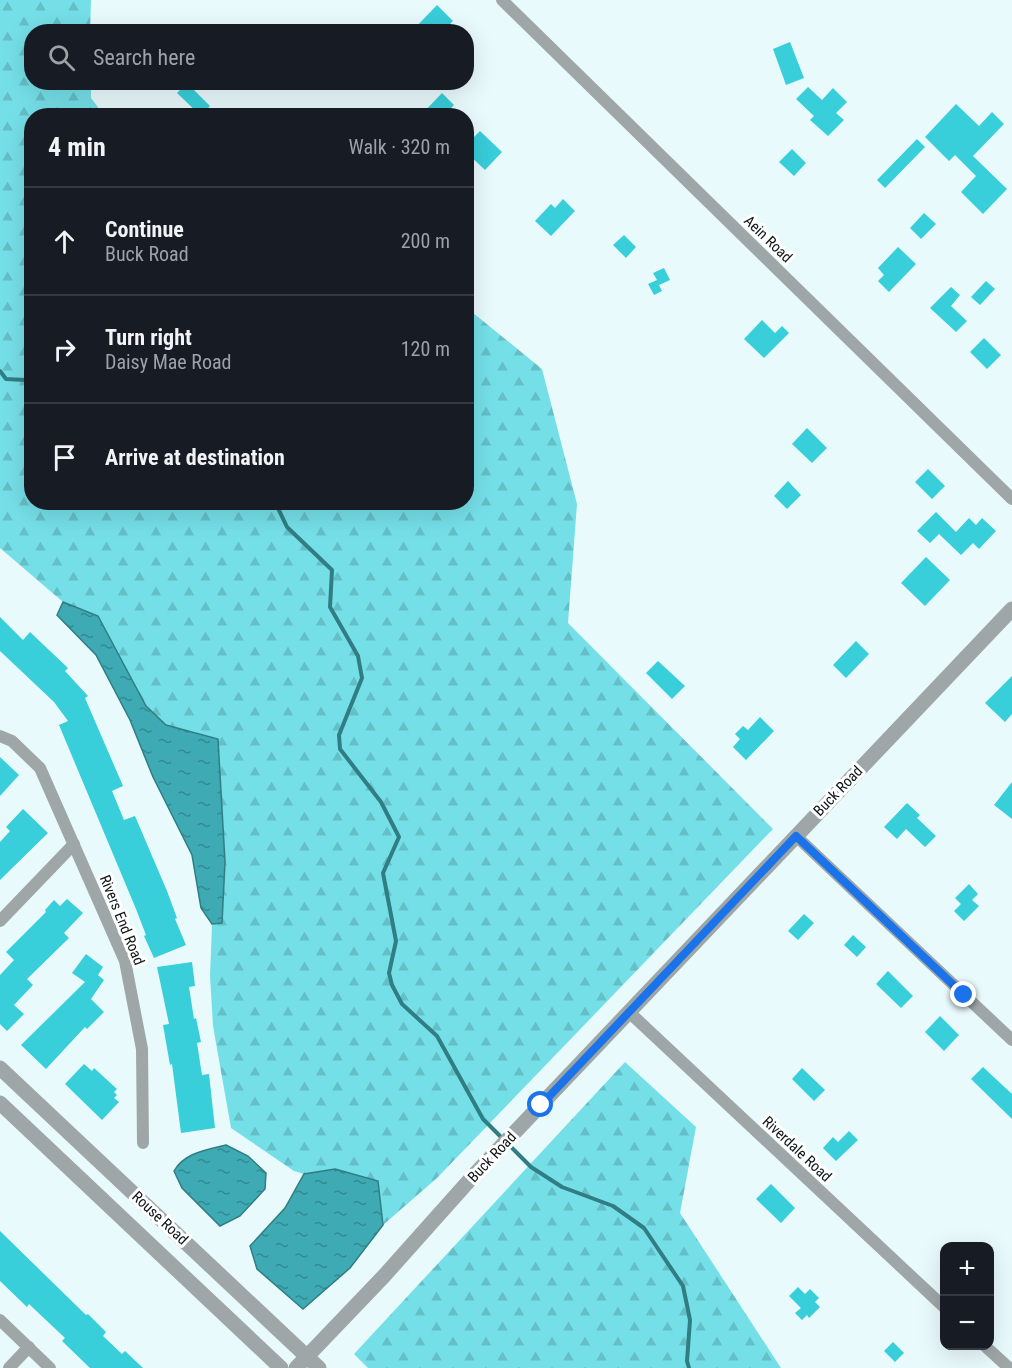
<!DOCTYPE html>
<html lang="en">
<head>
<meta charset="utf-8">
<style>
	body { margin:0; font-family:"Roboto Condensed",sans-serif; background:#20242c; color:#f1f3f6 }
	.controls { position:absolute; right:18px; bottom:18px; display:grid; overflow:hidden; border-radius:12px; box-shadow:0 6px 24px #0002 }
	.controls button { width:54px; height:54px; display:grid; place-items:center; padding:0; border:0; border-bottom:2px solid #363941; background:#171b24; color:#f1f3f6; font:30px sans-serif }
	.stop { position:absolute; width:18px; height:18px; margin:-14px; border:4px solid #1a73e8; border-radius:50%; background:#fff }
	.stop.end { background:#1a73e8; border-color:#fff; box-shadow:0 2px 6px #0008 }
	.list { margin:0; padding:0; list-style:none }
	h2 { display:flex; justify-content:space-between; align-items:center; height:78px; margin:0; padding:0 24px; font-size:26px }
	h2 small { font-size:20px; font-weight:400; color:#9ea1a6 }
	.list li { display:grid; grid-template-columns:39px 1fr auto; gap:18px; align-items:center; box-sizing:border-box; height:108px; padding:0 24px; border-top:2px solid #363941 }
	.list b { display:block; font-size:22px; white-space:nowrap }
	.list p { margin:0; font-size:20px; white-space:nowrap; color:#9ea1a6 }
	.list em { font-size:20px; font-style:normal; color:#9ea1a6 }
	.icon { flex:none; width:33px; height:33px; fill:none; stroke:currentColor; stroke-width:2; stroke-linecap:round; stroke-linejoin:round }
	.map { position:relative; flex:none; width:1012px; height:1368px; overflow:hidden }
	.search { position:absolute; background:#171b24; box-shadow:0 6px 24px #0002; left:24px; top:24px; width:450px; height:66px; display:flex; align-items:center; gap:15px; box-sizing:border-box; padding:0 21px; border-radius:24px; color:#9ea1a6; font-size:22px }
	.panel { position:absolute; background:#171b24; box-shadow:0 6px 24px #0002; left:24px; top:108px; width:450px; height:402px; border-radius:24px }
	.map>svg:first-child { display:block }
</style>
</head>
<body>
<div class="map">
<svg width="1012" height="1368" viewBox="0 0 1012 1368">
	<defs>
		<pattern id="forest-firs" width="22" height="20" patternUnits="userSpaceOnUse" patternTransform="scale(1.5)"><rect width="22" height="20" fill="#75dfe8"/><path d="M5 1l3.5 6h-7zM16 11l3.5 6h-7z" fill="#64bfc6"/></pattern>
		<pattern id="water-ripples" width="26" height="14" patternUnits="userSpaceOnUse" patternTransform="scale(1.5)"><rect width="26" height="14" fill="#3eaab3"/><path d="M2 4q2-2 4 0t4 0M15 11q2-2 4 0t4 0" fill="none" stroke="#338991"/></pattern>
	</defs>
	<rect width="100%" height="100%" fill="#e9fafc"/>
	<g fill="url(#forest-firs)">
		<path d="M0,0h91l-1,31 -58,1v50l59,1v15l13,17 -72,1v386h434l1,-194 75,61 35,135 -9,119 205,206 -336,349 -54,47 -6,-44 -42,-12 -31,5 -10,-3 -63,-43 -18,-102 -3,-50 2,-52 10,-1 3,-61 -7,-123 -52,-14 -20,-19 -48,-89 -35,-15 -63,-54z"/>
		<path d="M625,1062l71,65 -16,86 101,155h-413l-14,-14z"/>
	</g>
	<g fill="url(#water-ripples)" stroke="#307e84" stroke-width="1.5">
		<path d="M63,602l35,14 48,90 20,19 52,14 7,123 -3,61 -10,1 -11,-16 -9,-53 -39,-78 -23,-57 -34,-65 -39,-40z"/>
		<path d="M226,1145l22,11 18,17 -1,16 -25,27 -20,10 -38,-38 -8,-17c10,-18 32,-21 52,-26z"/>
		<path d="M335,1169l43,12 5,44 -33,43 -47,41 -46,-40 -7,-23 35,-38 19,-34z"/>
	</g>
	<g fill="none" stroke-linecap="round" stroke-linejoin="round">
		<g stroke="#307e84" stroke-width="4">
			<path d="M0,371l6,8 19,1 7,-4"/>
			<path d="M275,502l12,25 45,43 -2,37 28,49 4,22 -23,57 1,14 41,53 18,35 -16,36 13,68 -7,32 3,12 10,19 35,32 46,83 20,20"/>
			<path d="M508,1144l23,23 31,20 51,19 31,22 39,58 7,34 -3,41 2,7"/>
		</g>
	</g>
	<g fill="#38ceda">
		<path d="M437,5l16,16 -11,11h-31z"/>
		<path d="M790,42l14,36 -18,7 -13,-36z"/>
		<path d="M187,83l23,23 -9,10 -24,-23z"/>
		<path d="M808,87l14,13 11,-12 14,14 -11,11 8,7 -16,16 -18,-16 4,-4 -18,-17z"/>
		<path d="M442,93l12,12 -10,11h-24z"/>
		<path d="M956,104l23,22 13,-14 12,12 -31,32 34,33 -24,25 -22,-22 15,-16 -21,-21 -6,6 -24,-24z"/>
		<path d="M480,131l22,21 -17,18 -19,-18v-7z"/>
		<path d="M917,139l8,8 -40,41 -8,-8z"/>
		<path d="M792,149l14,14 -12,13 -15,-14z"/>
		<path d="M563,199l12,12 -24,25 -16,-15 16,-17 4,4z"/>
		<path d="M924,213l12,11 -15,15 -11,-11z"/>
		<path d="M624,235l12,12 -10,11 -13,-13z"/>
		<path d="M898,247l18,17 -27,28 -11,-11 6,-6 -6,-7z"/>
		<path d="M664,268l6,12 -11,5 3,6 -8,4 -6,-11 9,-4 -4,-7z"/>
		<path d="M986,281l9,8 -15,16 -9,-8z"/>
		<path d="M951,287l9,8 -9,11 16,15 -11,11 -26,-24z"/>
		<path d="M762,320l13,13 7,-7 7,7 -25,25 -20,-19z"/>
		<path d="M984,338l17,17 -14,14 -17,-17z"/>
		<path d="M807,428l20,20 -15,15 -20,-19z"/>
		<path d="M928,469l17,17 -13,13 -17,-17z"/>
		<path d="M788,481l13,14 -14,14 -13,-13z"/>
		<path d="M936,512l20,20 13,-14 7,7 6,-7 14,13 -17,18 -6,-6 -12,12 -22,-21 -9,9 -13,-12z"/>
		<path d="M926,557l24,23 -25,26 -24,-23z"/>
		<path d="M0,617l23,23 7,-8 38,36 -3,3 23,25 -3,2 38,88 -11,5 12,29 11,-4 32,75 10,27 -2,1 11,26 -32,13 -10,-22 2,-1 -10,-26 -77,-184 9,-4 -14,-19 -54,-51z"/>
		<path d="M856,641l13,13 -23,24 -13,-13z"/>
		<path d="M658,661l27,25 -13,13 -26,-26z"/>
		<path d="M1012,676v38l-7,8 -20,-19z"/>
		<path d="M760,717l14,14 -28,29 -13,-13 7,-8 -5,-5 8,-8 5,4z"/>
		<path d="M0,757l19,18 -19,21z"/>
		<path d="M1012,782v37l-18,-14z"/>
		<path d="M907,803l13,12 -3,3 19,18 -11,11 -19,-18 -9,10 -13,-12z"/>
		<path d="M23,809l25,24 -48,47v-38l10,-11 -4,-4z"/>
		<path d="M969,884l9,10 -6,6 7,6 -15,15 -10,-10 7,-7 -6,-6z"/>
		<path d="M67,899l16,14 -19,20 5,5 -42,41 6,6 -19,20 10,9 -17,17 -7,-7v-49l14,-15 -8,-8 40,-40 -1,-2 9,-10 6,6z"/>
		<path d="M804,914l10,9 -16,17 -10,-9z"/>
		<path d="M853,935l13,12 -9,10 -13,-12z"/>
		<path d="M86,954l17,13 -5,8 6,5 -13,19 13,13 -17,17 -2,-2 -39,42 -25,-24 64,-63 -13,-9z"/>
		<path d="M192,962l3,24 -6,1 5,32 2,-1 5,24 -4,1 5,32 7,-1 6,54 -34,5 -9,-69 -2,1 -7,-40 6,-1 -12,-57z"/>
		<path d="M888,971l25,25 -12,12 -25,-24z"/>
		<path d="M940,1016l19,19 -15,16 -19,-19z"/>
		<path d="M84,1064l8,7 2,-3 23,21 -3,3 3,3 -3,3 5,4 -17,18 -37,-36z"/>
		<path d="M983,1067l29,27v25l-41,-40z"/>
		<path d="M802,1068l23,22 -11,11 -22,-22z"/>
		<path d="M849,1131l9,9 -22,21 -13,-13 10,-11 5,5z"/>
		<path d="M771,1184l24,24 -14,15 -25,-24z"/>
		<path d="M0,1231l86,84 2,-1 18,18 -3,4 19,18 3,-3 18,17h-53l-28,-27 3,-3 -36,-34 -2,3 -27,-26z"/>
		<path d="M798,1287l7,7 5,-5 9,9 -4,4 5,5 -11,11 -2,-3 -5,5 -7,-7 6,-5 -12,-12z"/>
		<path d="M893,1342l11,11 -9,9 -11,-11z"/>
	</g>
	<g fill="none" stroke-linecap="round" stroke-linejoin="round">
		<g stroke="#9fa6a7" stroke-width="12">
			<path d="M502,0l510,499"/>
			<path d="M0,736l12,5 28,27 85,193 17,88 1,94"/>
			<path d="M796,836l216,204"/>
			<path d="M0,921l74,-77"/>
			<path d="M629,1012l315,295"/>
			<path d="M0,1320l50,48"/>
			<path d="M985,1346l24,22"/>
			<path d="M9,1368l20,-21"/>
		</g>
		<g stroke="#9fa6a7" stroke-width="15">
			<path d="M0,1068l319,300"/>
			<path d="M0,1103l281,265"/>
			<path d="M296,1368l88,-92 91,-102 537,-565"/>
		</g>
	</g>
	<g fill="none" stroke-linecap="round" stroke-linejoin="round">
		<path stroke="#1a73e8" stroke-width="8" d="M541,1105l255,-269 168,159"/>
	</g>
	<g text-anchor="middle" stroke-width="6" stroke-linejoin="round" paint-order="stroke">
		<g font-size="15" fill="#101616" stroke="#fff">
			<text transform="translate(768 239) rotate(44)" y="5">Aein Road</text>
			<text transform="translate(838 791) rotate(-46)" y="5">Buck Road</text>
			<text transform="translate(122 920) rotate(68)" y="5">Rivers End Road</text>
			<text transform="translate(797 1149) rotate(43)" y="5">Riverdale Road</text>
			<text transform="translate(492 1157) rotate(-47)" y="5">Buck Road</text>
			<text transform="translate(160 1218) rotate(43)" y="5">Rouse Road</text>
		</g>
	</g>
</svg>
<div class="controls">
<button>+</button>
<button>−</button>
</div>
<div class="stop" style="left:541px;top:1105px"></div>
<div class="stop end" style="left:964px;top:995px"></div>
<div class="search"><svg class="icon" aria-label="search" viewBox="0 0 24 24"><circle cx="10" cy="10" r="6"/><path d="M15 15l6 6"/></svg>Search here</div>
<section class="panel">
<h2>4 min<small>Walk · 320 m</small></h2>
<ul class="list">
<li><svg class="icon" aria-label="ahead" viewBox="0 0 24 24"><path d="M12 20V5M6 11l6-6 6 6"/></svg><div><b>Continue</b><p>Buck Road</p></div><em>200 m</em></li>
<li><svg class="icon" aria-label="right" viewBox="0 0 24 24"><path d="M7 20v-9h11M14 6l5 5-5 5"/></svg><div><b>Turn right</b><p>Daisy Mae Road</p></div><em>120 m</em></li>
<li><svg class="icon" aria-label="arrive" viewBox="0 0 24 24"><path d="M6 21V4h12l-3 4 3 4H6"/></svg><div><b>Arrive at destination</b></div></li>
</ul>
</section>
</div>
</body>
</html>
